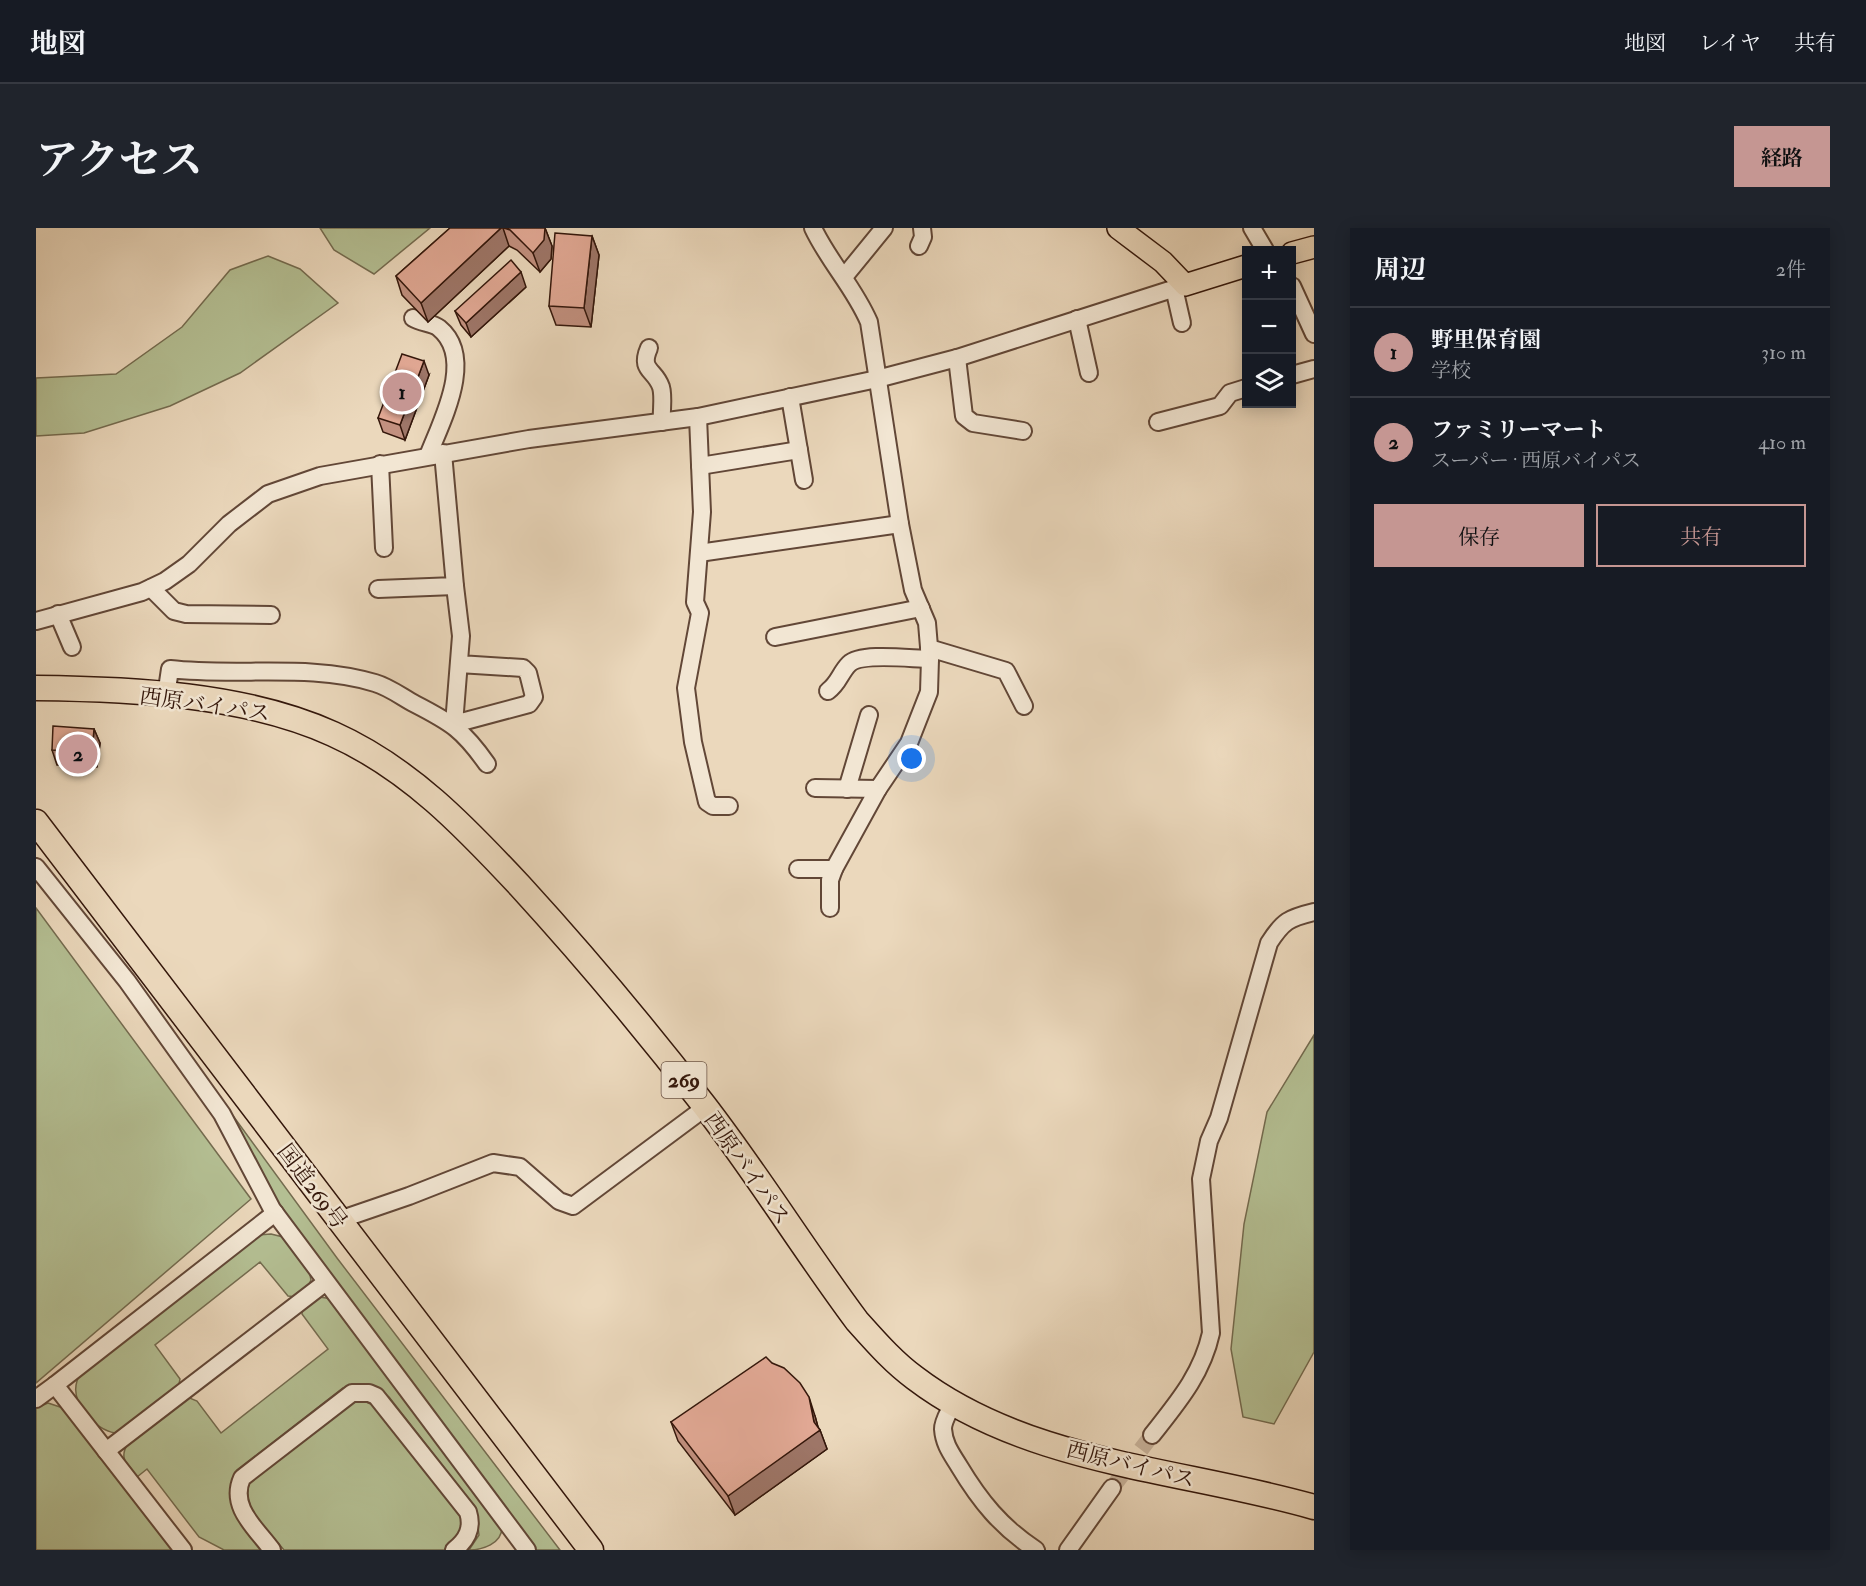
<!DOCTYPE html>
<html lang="ja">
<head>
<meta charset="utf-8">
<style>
	body { margin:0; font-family:"IM FELL Double Pica","Noto Serif JP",serif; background:#20242c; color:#f1f3f6 }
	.controls { position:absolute; right:18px; top:18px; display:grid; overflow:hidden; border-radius:0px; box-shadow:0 3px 15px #0003 }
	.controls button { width:54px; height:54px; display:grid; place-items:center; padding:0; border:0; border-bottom:2px solid #363941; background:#171b24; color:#f1f3f6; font:30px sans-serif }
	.you { position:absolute; left:876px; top:531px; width:21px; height:21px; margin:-15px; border:4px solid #fff; border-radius:50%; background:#1a73e8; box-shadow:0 0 0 9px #1a73e833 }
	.badge { display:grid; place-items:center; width:39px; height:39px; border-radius:50%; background:#c59692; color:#111; font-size:20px; font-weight:700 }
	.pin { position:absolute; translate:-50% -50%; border:3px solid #fff; box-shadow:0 2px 6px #0006 }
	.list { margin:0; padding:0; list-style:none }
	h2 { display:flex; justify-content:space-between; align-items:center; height:78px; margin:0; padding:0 24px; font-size:26px }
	h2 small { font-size:20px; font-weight:400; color:#9ea1a6 }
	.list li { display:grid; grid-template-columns:39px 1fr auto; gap:18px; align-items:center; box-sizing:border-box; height:90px; padding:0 24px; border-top:2px solid #363941 }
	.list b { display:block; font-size:22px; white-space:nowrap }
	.list p { margin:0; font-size:20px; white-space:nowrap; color:#9ea1a6 }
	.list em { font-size:20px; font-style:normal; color:#9ea1a6 }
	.actions { display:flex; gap:12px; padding:18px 24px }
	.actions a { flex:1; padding:14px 0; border:2px solid #c59692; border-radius:0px; text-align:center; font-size:21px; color:#c59692 }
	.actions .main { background:#c59692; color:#111 }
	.icon { flex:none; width:33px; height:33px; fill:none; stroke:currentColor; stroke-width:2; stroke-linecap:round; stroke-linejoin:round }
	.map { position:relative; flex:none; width:1278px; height:1322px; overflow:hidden; border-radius:0px }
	header { display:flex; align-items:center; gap:36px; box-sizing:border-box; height:84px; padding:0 30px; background:#171b24; border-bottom:2px solid #363941 }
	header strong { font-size:28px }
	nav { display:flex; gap:33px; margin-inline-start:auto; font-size:21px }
	.intro { display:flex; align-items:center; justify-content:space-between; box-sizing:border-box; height:144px; padding:0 36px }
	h1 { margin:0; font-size:42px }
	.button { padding:15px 27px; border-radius:0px; background:#c59692; color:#111; font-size:21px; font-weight:700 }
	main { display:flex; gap:36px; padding:0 36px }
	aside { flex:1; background:#171b24; border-radius:0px; box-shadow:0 3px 15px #0003 }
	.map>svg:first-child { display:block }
</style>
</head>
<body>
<header>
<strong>地図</strong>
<nav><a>地図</a><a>レイヤ</a><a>共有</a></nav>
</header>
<div class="intro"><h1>アクセス</h1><a class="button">経路</a></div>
<main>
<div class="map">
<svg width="1278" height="1322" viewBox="0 0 1278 1322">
	<rect width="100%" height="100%" fill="#ebd8bc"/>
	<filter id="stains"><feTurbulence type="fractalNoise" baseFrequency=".00333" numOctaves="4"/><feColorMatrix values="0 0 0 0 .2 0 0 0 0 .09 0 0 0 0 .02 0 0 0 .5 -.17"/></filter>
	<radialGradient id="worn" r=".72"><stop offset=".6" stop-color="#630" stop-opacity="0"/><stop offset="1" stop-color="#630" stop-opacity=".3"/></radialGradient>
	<g fill="#b4bf93" stroke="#746b4f" stroke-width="1.5">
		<path d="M284,0h110l-56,46 -40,-24z"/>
		<path d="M232,28l32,13 38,34 -98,70 -70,33 -86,27 -48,3v-58l80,-4 66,-47 48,-57z"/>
		<path d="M0,680l215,291 -215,184z"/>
		<path d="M1278,807v317l-40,72 -31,-7 -12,-68 13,-125 23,-112z"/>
		<path d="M195,885l106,145 223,292h-26l-262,-347z"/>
		<path d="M235,1006l12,3 26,33 2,10 -4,8 -10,9 -9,-1 -28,-34 -105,83 25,34 -2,10 -57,42 -6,2c-20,-3 -45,-30 -38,-52 1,-4 5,-9 7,-13l174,-133z"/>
		<path d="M283,1069l14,2 169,228c0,17 -20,23 -33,23l10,-15 -4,-28 -86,-110c-14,-13 -29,-15 -46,-9l-106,82c-19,35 5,53 26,80h-39l-25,-13 -52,-68 -10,8c-5,-6 -12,-12 -13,-20 -3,-21 45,-48 61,-61l12,5 24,32 107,-84 -26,-35 1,-9z"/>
		<path d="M326,1172l13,6 85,109c6,16 -4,26 -16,35h-160c-17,-21 -46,-44 -33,-71l98,-77z"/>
		<path d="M12,1175l15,5 109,142h-136v-142z"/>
	</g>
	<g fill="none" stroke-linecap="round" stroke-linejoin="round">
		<path stroke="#c6b199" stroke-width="16" stroke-dasharray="16 8" stroke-linecap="butt" d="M1076,1260l40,-53"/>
		<g stroke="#624737" stroke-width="20">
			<g id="minor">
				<path d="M777,0c16,34 41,59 56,94l31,202 13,66 14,33 3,36 -1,33 -20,51 -31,46 -63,-1"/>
				<path d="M1216,0l13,22"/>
				<path d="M883,18l4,-9 -1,-9"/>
				<path d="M808,49l40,-49"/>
				<path d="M1256,58l22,48"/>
				<path d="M1138,60l8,35"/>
				<path d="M377,90c8,5 20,5 26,10 37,30 2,94 -11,128"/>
				<path d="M1041,91l12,54"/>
				<path d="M613,120c-10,23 6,21 12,39 3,10 0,24 1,35"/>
				<path d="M921,130l7,58 9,7 50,8"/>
				<path d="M1256,147l22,-6"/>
				<path d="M754,169l14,83"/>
				<path d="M662,189l4,95 -7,90 5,11 -14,75 7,54 14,60 6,4h16"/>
				<path d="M1122,194l62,-16 10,-13 16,-5"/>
				<path d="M344,236l4,84"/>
				<path d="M664,238l99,-16"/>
				<path d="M663,325l201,-29"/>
				<path d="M419,358l6,50 -7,88 75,-20 5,-7 -6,-24 -5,-5 -64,-4"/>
				<path d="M115,360l23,23 12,3 85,1"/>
				<path d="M342,361l77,-3 -12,-133"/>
				<path d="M22,386l14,33"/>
				<path d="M0,393l106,-29 23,-11 24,-17 40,-40 39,-30 52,-18 209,-37 169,-22 179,-38 80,-21 228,-73"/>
				<path d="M739,409l146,-29"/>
				<path d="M893,420l77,23 18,35"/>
				<path d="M792,463c11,-8 12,-18 21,-27 12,-12 63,-5 81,-5"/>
				<path d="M130,468l4,-27c68,8 139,-6 205,14 14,4 27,14 40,21 37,19 48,26 72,60"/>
				<path d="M811,561l22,-74"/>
				<path d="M0,639l91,114 95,133 50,95 255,341"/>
				<path d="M762,641h36l44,-80"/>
				<path d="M794,680v-28l4,-11"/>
				<path d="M303,992l70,-24 84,-33 27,4 39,34 14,5 133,-99"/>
				<path d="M0,1171l19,-14"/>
				<path d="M917,1175c-3,8 -10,17 -10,26 1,15 8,24 16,37 21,35 42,61 77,84"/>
				<path d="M1116,1207c26,-33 50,-61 59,-102l-10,-154 8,-38 10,-23 50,-175c14,-22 20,-25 45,-31"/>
				<path d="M70,1223l220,-169"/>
				<path d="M147,1322l-128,-165 220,-172"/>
				<path d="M236,1322c-16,-22 -43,-43 -30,-72l110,-85h17l7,3 92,116c5,16 -1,28 -14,38"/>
				<path d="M1032,1322l44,-62"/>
			</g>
		</g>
		<g stroke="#34170b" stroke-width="24">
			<g id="major">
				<path d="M1082,0l45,34 22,23 61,-19"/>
				<path d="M1256,25l22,-6"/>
			</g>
		</g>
		<g stroke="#34170b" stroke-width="27">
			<g id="highway">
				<path d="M0,460c96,1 209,6 297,46 76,34 132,93 187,152 64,70 126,144 184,219 54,70 100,145 153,216 18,20 36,41 58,57 113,86 267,91 399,129"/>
				<path d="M0,594l555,728"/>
			</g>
		</g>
		<use href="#minor" stroke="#f2e6d3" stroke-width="16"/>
		<use href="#major" stroke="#ebd8bc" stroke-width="21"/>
		<use href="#highway" stroke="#ebd8bc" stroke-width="24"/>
	</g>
	<g fill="#c2907f" stroke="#34170b" stroke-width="1.5">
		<path d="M414,0h95l7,18 -1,13 -11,13 -23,-22 -8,-4 -81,76 -26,-27 -6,-19z"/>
		<path d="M556,8l7,19 -8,72 -35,-2 -7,-19z"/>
		<path d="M490,59l-55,50 -10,-12 -6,-14z"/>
		<path d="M393,147l-24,65 -22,-8 -5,-14z"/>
		<path d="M58,501l6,14 -3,24 -40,-2 -5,-15z"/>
		<path d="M779,1188l3,11 2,3 7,19 -92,66 -57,-74 -7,-19z"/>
	</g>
	<g fill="#9e7668" stroke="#34170b" stroke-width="1.5">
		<path d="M465,0h2l6,18 -81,76 -7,-19z"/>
		<path d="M509,0l7,18 -1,13 -11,13 -7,-19z"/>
		<path d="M556,8l7,19 -8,72 -7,-19z"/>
		<path d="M485,44l5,15 -55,50 -5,-14z"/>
		<path d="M388,133l5,14 -24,65 -5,-15z"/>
		<path d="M58,501l6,14 -3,24 -5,-14z"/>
		<path d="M773,1169l6,19 4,15 1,-1 7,19 -92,66 -7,-19 86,-74z"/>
	</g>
	<g fill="#e1a894" stroke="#34170b" stroke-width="1.5">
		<path d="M414,0h51l-80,75 -25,-27z"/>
		<path d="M468,0h41l-1,12 -11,13 -23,-23z"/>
		<path d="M519,5l37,3 -8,72 -35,-2z"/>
		<path d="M475,32l10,12 -55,51 -11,-12z"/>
		<path d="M366,126l22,7 -24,64 -22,-7z"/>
		<path d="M17,498l41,3 -2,24 -40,-3z"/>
		<path d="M730,1129l6,6 12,5 16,15 9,14 5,25 6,8 -92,66 -57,-74z"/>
	</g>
	<g text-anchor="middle" stroke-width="5" stroke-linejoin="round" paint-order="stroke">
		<rect fill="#f2e6d3" stroke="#6d5547" stroke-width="1.5" x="625.5" y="834" width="45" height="36" rx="4.5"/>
		<g font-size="21" font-weight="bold" fill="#34170b">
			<text x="648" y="859">269</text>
		</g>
		<g font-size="22" fill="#34170b" stroke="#f2e6d3">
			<text transform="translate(169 476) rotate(8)" y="8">西原バイパス</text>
			<text transform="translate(712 940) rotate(55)" y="8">西原バイパス</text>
			<text transform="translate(277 958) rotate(53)" y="8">国道269号</text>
			<text transform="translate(1095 1236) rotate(14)" y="8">西原バイパス</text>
		</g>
	</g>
	<rect width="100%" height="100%" filter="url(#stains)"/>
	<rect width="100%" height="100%" fill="url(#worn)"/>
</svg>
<div class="controls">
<button>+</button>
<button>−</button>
<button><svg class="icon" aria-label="layers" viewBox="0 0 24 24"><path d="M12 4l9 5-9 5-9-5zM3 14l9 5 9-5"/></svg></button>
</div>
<div class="you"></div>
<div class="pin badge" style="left:366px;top:164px">1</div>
<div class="pin badge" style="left:42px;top:526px">2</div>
</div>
<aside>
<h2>周辺<small>2件</small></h2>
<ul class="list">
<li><span class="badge">1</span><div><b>野里保育園</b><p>学校</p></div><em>310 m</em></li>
<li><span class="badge">2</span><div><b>ファミリーマート</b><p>スーパー · 西原バイパス</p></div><em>410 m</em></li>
</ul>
<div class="actions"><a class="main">保存</a><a>共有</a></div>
</aside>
</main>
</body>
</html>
